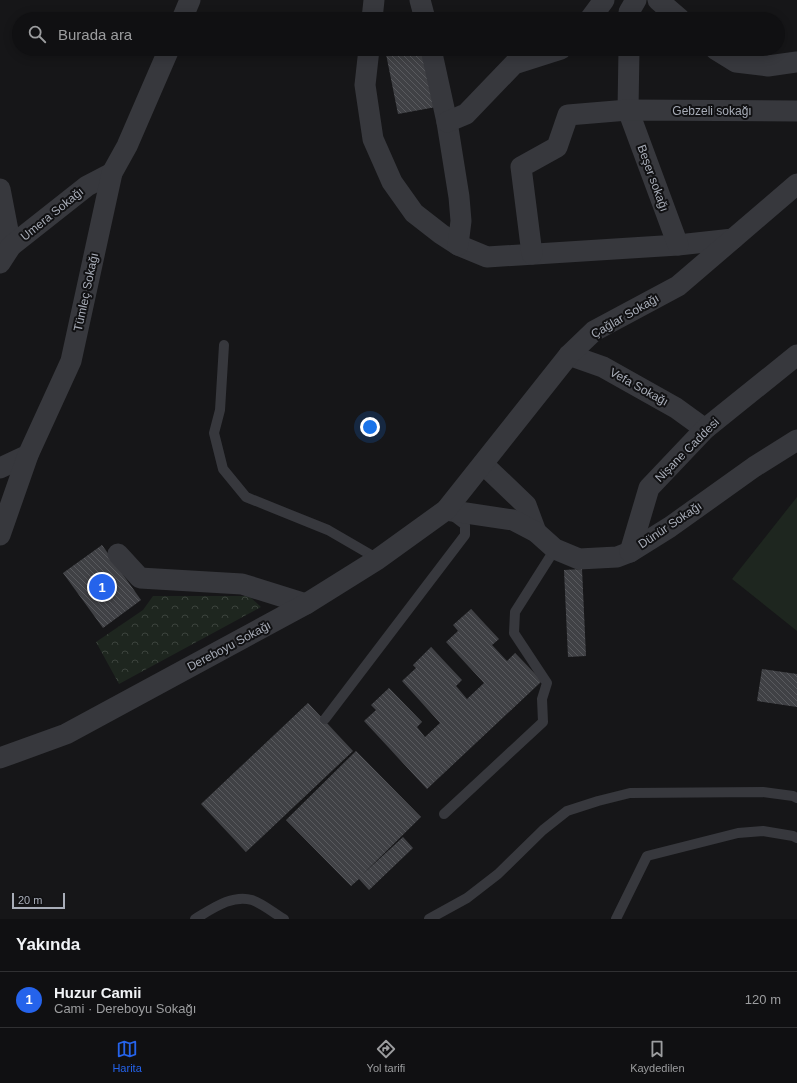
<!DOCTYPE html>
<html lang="tr">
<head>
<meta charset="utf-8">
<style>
	body { margin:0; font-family:Helvetica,sans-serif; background:#19191b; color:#f1f3f6 }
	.scale { position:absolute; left:12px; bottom:10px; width:53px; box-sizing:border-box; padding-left:4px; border:2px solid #a8adb8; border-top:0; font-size:11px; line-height:14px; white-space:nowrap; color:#a8adb8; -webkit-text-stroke:3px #111113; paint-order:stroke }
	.you { position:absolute; left:370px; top:427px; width:14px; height:14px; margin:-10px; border:3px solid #fff; border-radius:50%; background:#1a73e8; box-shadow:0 0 0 6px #1a73e833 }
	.badge { display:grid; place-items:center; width:26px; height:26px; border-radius:50%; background:#2563eb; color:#fff; font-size:13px; font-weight:700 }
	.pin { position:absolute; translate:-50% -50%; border:2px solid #fff; box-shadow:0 1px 4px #0006 }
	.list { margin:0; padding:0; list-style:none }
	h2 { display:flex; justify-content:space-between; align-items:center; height:52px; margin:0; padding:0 16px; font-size:17px }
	h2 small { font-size:13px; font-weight:400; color:#9c9d9f }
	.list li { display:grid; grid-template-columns:26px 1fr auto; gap:12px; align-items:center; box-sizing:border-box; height:56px; padding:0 16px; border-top:1px solid #303032 }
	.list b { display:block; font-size:15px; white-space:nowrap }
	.list p { margin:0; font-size:13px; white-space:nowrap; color:#9c9d9f }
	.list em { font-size:13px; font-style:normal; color:#9c9d9f }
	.icon { flex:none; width:22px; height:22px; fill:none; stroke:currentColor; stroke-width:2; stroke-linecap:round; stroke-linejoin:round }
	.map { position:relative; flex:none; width:797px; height:919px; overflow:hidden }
	.search { position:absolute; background:#101012; box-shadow:0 2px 10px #0003; left:12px; right:12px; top:12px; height:44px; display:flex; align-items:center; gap:10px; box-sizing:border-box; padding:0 14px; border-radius:22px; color:#9c9d9f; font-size:15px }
	.sheet { height:108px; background:#101012 }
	nav { display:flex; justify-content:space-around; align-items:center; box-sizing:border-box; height:56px; border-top:1px solid #303032; background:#101012; font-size:11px; color:#9c9d9f }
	nav a { display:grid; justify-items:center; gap:2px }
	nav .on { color:#2563eb }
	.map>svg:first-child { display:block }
</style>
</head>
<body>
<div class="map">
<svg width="797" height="919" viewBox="0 0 797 919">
	<defs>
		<pattern id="park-crowns" width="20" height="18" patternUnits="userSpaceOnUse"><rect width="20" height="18" fill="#1e261f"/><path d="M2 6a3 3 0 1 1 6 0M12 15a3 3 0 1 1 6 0" fill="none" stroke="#3c433d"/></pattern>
		<pattern id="building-back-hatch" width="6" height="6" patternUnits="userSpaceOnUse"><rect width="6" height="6" fill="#404145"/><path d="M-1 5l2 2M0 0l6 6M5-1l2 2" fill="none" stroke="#595a5e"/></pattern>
	</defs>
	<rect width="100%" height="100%" fill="#161618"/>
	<path fill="url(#park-crowns)" d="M153,596h96l12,11 -142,77 -23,-42 47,-32z"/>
	<path fill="#1e261f" d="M797,497v134l-65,-52z"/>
	<g fill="url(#building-back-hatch)">
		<path d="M385,49h40l11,58 -38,7z"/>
		<path d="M102,545l39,55 -38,28 -40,-55z"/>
		<path d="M582,569l4,87 -18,1 -4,-87z"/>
		<path d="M471,609l28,30 -7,6 15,16 8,-8 27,28 -115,108 -63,-68 12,-11 -5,-5 18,-17 33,34 -5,5 8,10 15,-14 -38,-42 14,-13 -3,-3 18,-18 31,33 -6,6 11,13 17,-16 -38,-41 12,-11 -5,-6z"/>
		<path d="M762,669l35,5v33l-40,-6z"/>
		<path d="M308,703l45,48 -107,101 -45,-48z"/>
		<path d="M356,751l65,66 -59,58 41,-38 10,11 -44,42 -10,-11 -8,7 -65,-66z"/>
	</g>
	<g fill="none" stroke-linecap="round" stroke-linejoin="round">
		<g stroke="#37383d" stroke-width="10">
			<path d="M224,345l-4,65 -6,23 9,36 23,28 82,33 50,29"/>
			<path d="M325,719l140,-184v-10l-13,-10"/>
			<path d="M444,814l99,-92 -1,-23 5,-16 -33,-50 1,-21 40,-63"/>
			<path d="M195,919c17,-10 37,-25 57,-19 10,3 23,14 32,19"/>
			<path d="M429,919l38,-21 31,-24 45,-44 24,-19 31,-10 32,-8 133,-1 30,4 4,2"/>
			<path d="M616,919l31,-63 91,-23 25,-2 30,5 4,2"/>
		</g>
		<g stroke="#37383d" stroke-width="21">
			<path d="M420,0l5,19"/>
			<path d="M658,0l22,19"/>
			<path d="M182,19l8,-19"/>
			<path d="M372,19l2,-19"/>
			<path d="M590,19l14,-19"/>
			<path d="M629,19v-7l7,-12"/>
			<path d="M369,49l-4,36 8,54 19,43 22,31 27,21 17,11 29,12 191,-12 55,-6"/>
			<path d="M431,49l16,73 12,75 2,24 -3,24"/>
			<path d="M629,49l-1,61 50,135"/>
			<path d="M715,49l21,13 32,4 29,-4"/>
			<path d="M447,122l19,-8 48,-50 47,-15"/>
			<path d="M0,189l11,57"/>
			<path d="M532,254l-11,-87 36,-20 11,-32 60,-5 169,1"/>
			<path d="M0,263l11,-17 76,-60 25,-13"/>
			<path d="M569,355l34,12 73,41 29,21"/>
			<path d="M483,464l43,41 10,27"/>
			<path d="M0,468l28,-13"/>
			<path d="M446,510l67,10 23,12 19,17 24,10 38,-2 13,-5 40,-25 84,-60 43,-27"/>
			<path d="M0,535l28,-80 43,-94 41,-188 15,-27 42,-97"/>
			<path d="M630,552l19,-64 56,-59 92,-74"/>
			<path d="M118,554l22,24 102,6 64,20"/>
			<path d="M0,758l66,-24 240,-130 72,-45 68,-49 123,-155 25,-24 84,-45 119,-102"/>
		</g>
	</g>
	<g text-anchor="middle" stroke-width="4" stroke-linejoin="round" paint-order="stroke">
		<g font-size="12" fill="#a8adb8" stroke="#111113">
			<text x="712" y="115">Gebzeli sokağı</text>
			<text transform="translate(653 178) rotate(70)" y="4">Beşer sokağı</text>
			<text transform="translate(52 214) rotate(-39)" y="4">Umera Sokağı</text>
			<text transform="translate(86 292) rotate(-78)" y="4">Tümleç Sokağı</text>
			<text transform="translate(625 316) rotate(-30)" y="4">Çağlar Sokağı</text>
			<text transform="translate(639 387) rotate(29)" y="4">Vefa Sokağı</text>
			<text transform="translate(687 450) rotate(-45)" y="4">Nişane Caddesi</text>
			<text transform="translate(670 525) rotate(-34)" y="4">Dünür Sokağı</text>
			<text transform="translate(229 646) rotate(-28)" y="4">Dereboyu Sokağı</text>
		</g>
	</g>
</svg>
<div class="scale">20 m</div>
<div class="you"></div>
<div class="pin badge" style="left:102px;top:587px">1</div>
<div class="search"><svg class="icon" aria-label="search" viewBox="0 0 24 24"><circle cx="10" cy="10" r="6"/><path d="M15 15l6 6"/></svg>Burada ara</div>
</div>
<section class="sheet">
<h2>Yakında<small></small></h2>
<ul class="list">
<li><span class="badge">1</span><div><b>Huzur Camii</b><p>Cami · Dereboyu Sokağı</p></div><em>120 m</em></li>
</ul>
</section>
<nav>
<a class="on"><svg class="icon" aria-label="map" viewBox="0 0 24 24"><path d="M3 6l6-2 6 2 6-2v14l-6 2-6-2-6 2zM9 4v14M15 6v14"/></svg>Harita</a>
<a><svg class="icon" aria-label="directions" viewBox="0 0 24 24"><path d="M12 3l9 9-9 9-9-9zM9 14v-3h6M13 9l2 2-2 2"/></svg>Yol tarifi</a>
<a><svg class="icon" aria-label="saved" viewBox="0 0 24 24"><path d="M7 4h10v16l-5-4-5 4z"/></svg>Kaydedilen</a>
</nav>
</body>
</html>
